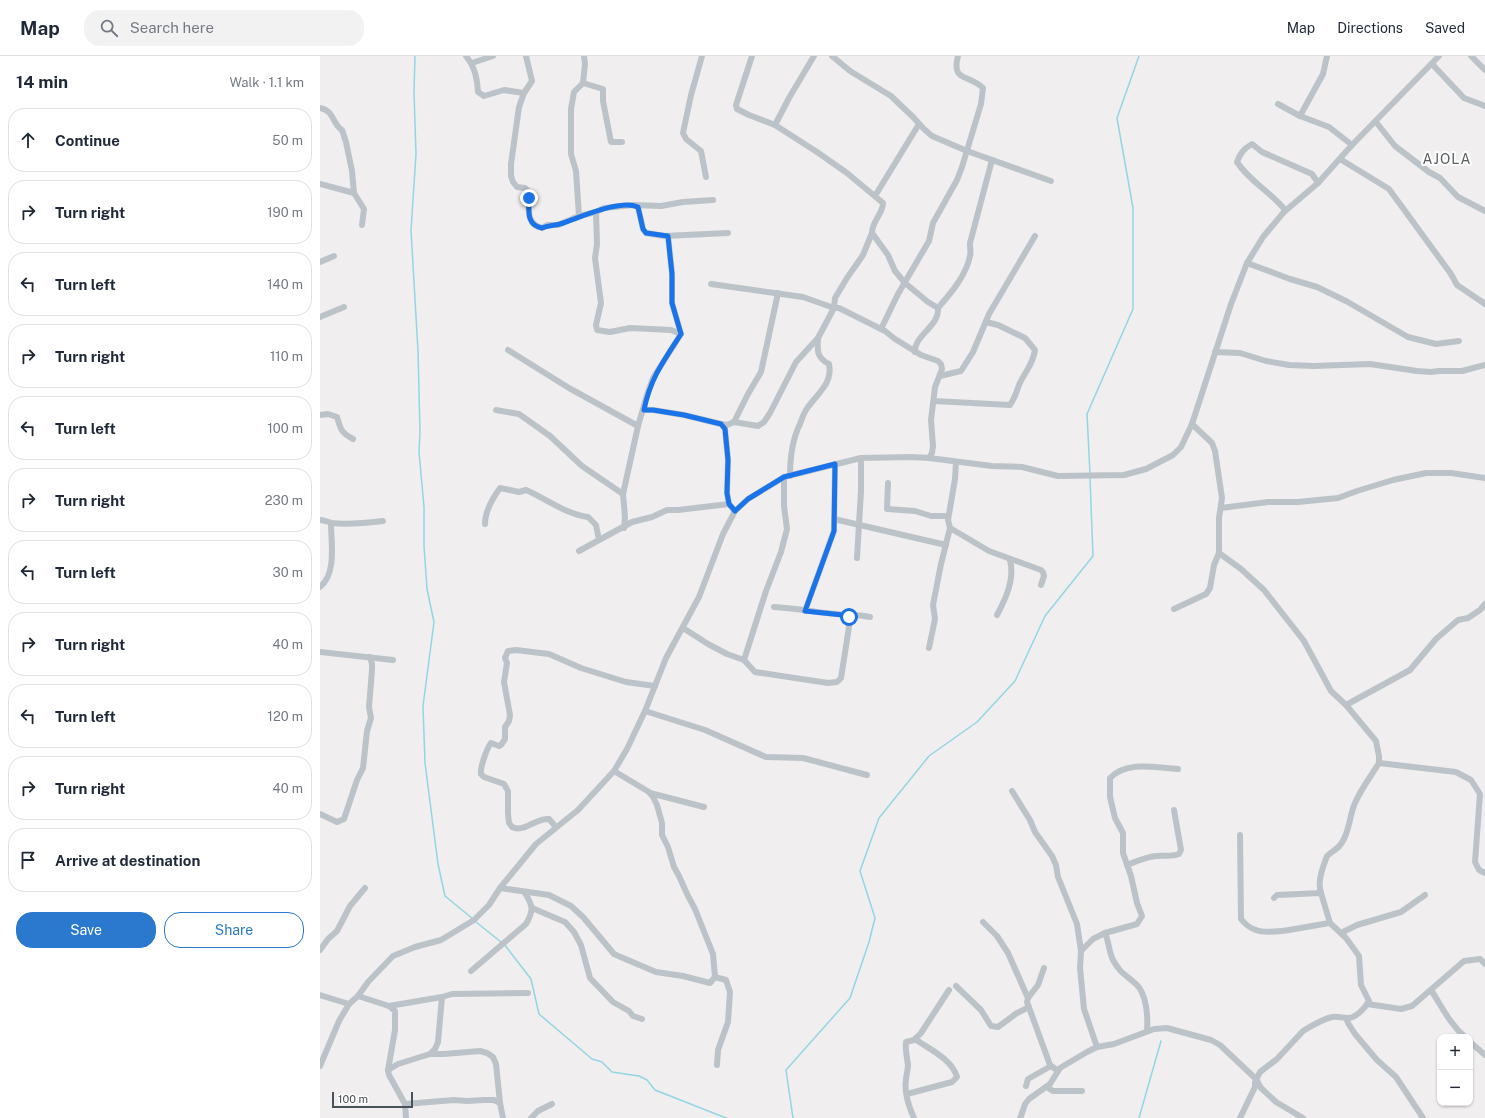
<!DOCTYPE html>
<html lang="en">
<head>
<meta charset="utf-8">
<style>
	body { margin:0; font-family:"Public Sans",sans-serif; background:#f2f2f3; color:#1f2937 }
	.controls { position:absolute; right:12px; bottom:12px; display:grid; overflow:hidden; border-radius:8px; box-shadow:0 1px 3px #0004 }
	.controls button { width:36px; height:36px; display:grid; place-items:center; padding:0; border:0; border-bottom:1px solid #e0e1e3; background:#fff; color:#1f2937; font:20px sans-serif }
	.scale { position:absolute; left:12px; bottom:10px; width:81px; box-sizing:border-box; padding-left:4px; border:2px solid #485259; border-top:0; font-size:11px; line-height:14px; white-space:nowrap; color:#485259; -webkit-text-stroke:3px #fff; paint-order:stroke }
	.stop { position:absolute; width:12px; height:12px; margin:-9px; border:3px solid #1a73e8; border-radius:50%; background:#fff }
	.stop.end { background:#1a73e8; border-color:#fff; box-shadow:0 1px 4px #0008 }
	.list { margin:0; padding:0; list-style:none }
	h2 { display:flex; justify-content:space-between; align-items:center; height:52px; margin:0; padding:0 16px; font-size:17px }
	h2 small { font-size:13px; font-weight:400; color:#747a83 }
	.list li { display:grid; grid-template-columns:26px 1fr auto; gap:12px; align-items:center; box-sizing:border-box; height:64px; margin:0 8px 8px; padding:0 8px; border:1px solid #e0e1e3; border-radius:16px }
	.list b { display:block; font-size:15px; white-space:nowrap }
	.list em { font-size:13px; font-style:normal; color:#747a83 }
	.actions { display:flex; gap:8px; padding:12px 16px }
	.actions a { flex:1; padding:9px 0; border:1px solid #2a79ce; border-radius:16px; text-align:center; font-size:14px; color:#2a79ce }
	.actions .main { background:#2a79ce; color:#fff }
	.icon { flex:none; width:22px; height:22px; fill:none; stroke:currentColor; stroke-width:2; stroke-linecap:round; stroke-linejoin:round }
	.map { position:relative; flex:none; width:1165px; height:1062px; overflow:hidden }
	header { display:flex; align-items:center; gap:24px; box-sizing:border-box; height:56px; padding:0 20px; background:#fff; border-bottom:1px solid #e0e1e3 }
	header strong { font-size:19px }
	nav { display:flex; gap:22px; margin-inline-start:auto; font-size:14px }
	.search { width:280px; height:36px; background:#f2f2f3; display:flex; align-items:center; gap:10px; box-sizing:border-box; padding:0 14px; border-radius:16px; color:#747a83; font-size:15px }
	main { display:flex }
	aside { flex:1; background:#fff }
	.map>svg:first-child { display:block }
</style>
</head>
<body>
<header>
<strong>Map</strong>
<div class="search"><svg class="icon" aria-label="search" viewBox="0 0 24 24"><circle cx="10" cy="10" r="6"/><path d="M15 15l6 6"/></svg>Search here</div>
<nav><a>Map</a><a>Directions</a><a>Saved</a></nav>
</header>
<main>
<aside>
<h2>14 min<small>Walk · 1.1 km</small></h2>
<ul class="list">
<li><svg class="icon" aria-label="ahead" viewBox="0 0 24 24"><path d="M12 20V5M6 11l6-6 6 6"/></svg><div><b>Continue</b></div><em>50 m</em></li>
<li><svg class="icon" aria-label="right" viewBox="0 0 24 24"><path d="M7 20v-9h11M14 6l5 5-5 5"/></svg><div><b>Turn right</b></div><em>190 m</em></li>
<li><svg class="icon" aria-label="left" viewBox="0 0 24 24"><path d="M17 20v-9H6M10 6l-5 5 5 5"/></svg><div><b>Turn left</b></div><em>140 m</em></li>
<li><svg class="icon" aria-label="right" viewBox="0 0 24 24"><path d="M7 20v-9h11M14 6l5 5-5 5"/></svg><div><b>Turn right</b></div><em>110 m</em></li>
<li><svg class="icon" aria-label="left" viewBox="0 0 24 24"><path d="M17 20v-9H6M10 6l-5 5 5 5"/></svg><div><b>Turn left</b></div><em>100 m</em></li>
<li><svg class="icon" aria-label="right" viewBox="0 0 24 24"><path d="M7 20v-9h11M14 6l5 5-5 5"/></svg><div><b>Turn right</b></div><em>230 m</em></li>
<li><svg class="icon" aria-label="left" viewBox="0 0 24 24"><path d="M17 20v-9H6M10 6l-5 5 5 5"/></svg><div><b>Turn left</b></div><em>30 m</em></li>
<li><svg class="icon" aria-label="right" viewBox="0 0 24 24"><path d="M7 20v-9h11M14 6l5 5-5 5"/></svg><div><b>Turn right</b></div><em>40 m</em></li>
<li><svg class="icon" aria-label="left" viewBox="0 0 24 24"><path d="M17 20v-9H6M10 6l-5 5 5 5"/></svg><div><b>Turn left</b></div><em>120 m</em></li>
<li><svg class="icon" aria-label="right" viewBox="0 0 24 24"><path d="M7 20v-9h11M14 6l5 5-5 5"/></svg><div><b>Turn right</b></div><em>40 m</em></li>
<li><svg class="icon" aria-label="arrive" viewBox="0 0 24 24"><path d="M6 21V4h12l-3 4 3 4H6"/></svg><div><b>Arrive at destination</b></div></li>
</ul>
<div class="actions"><a class="main">Save</a><a>Share</a></div>
</aside>
<div class="map">
<svg width="1165" height="1062" viewBox="0 0 1165 1062">
	<rect width="100%" height="100%" fill="#f0eeee"/>
	<g fill="none" stroke-linecap="round" stroke-linejoin="round">
		<g stroke="#91d6e3" stroke-width="1.5">
			<path d="M95,0l-1,36 2,62 -5,76 7,121 2,81 -1,20 5,55v39l3,43 7,33 -11,84 2,57 13,101 7,32 28,23"/>
			<path d="M770,418l-3,-60 46,-105v-101l-16,-90 22,-62"/>
			<path d="M156,866l25,20"/>
			<path d="M184,888l27,35 8,35 53,45 10,3 10,10 27,4 8,4 8,10 71,28"/>
			<path d="M473,1062l-7,-48 64,-72 19,-56 6,-24 -15,-47 19,-53 50,-62 48,-34 38,-41 30,-65 48,-60 -3,-78"/>
			<path d="M819,1062l22,-77"/>
		</g>
		<g stroke="#bbc3c9" stroke-width="6">
			<path d="M146,0c9,11 11,22 12,36l6,4 20,-6 20,3"/>
			<path d="M206,0l6,25 -8,12 -5,14 -8,57v12l2,6 4,5 8,1 4,4c0,15 -4,32 13,36l5,-3h11l21,-9 17,-4 8,-4 11,-1 17,-2 29,1 22,-4 30,-2"/>
			<path d="M382,0l-11,39 -8,38 3,6 15,12 5,26"/>
			<path d="M432,0l-16,49 1,4 12,6 26,10 42,27 30,21 36,30c0,11 -11,18 -11,30l16,22 7,16 10,12 23,19 10,6c2,18 -24,27 -23,44"/>
			<path d="M512,0l18,15 41,25 22,21 11,12 8,7 35,15 84,30"/>
			<path d="M1151,0l14,14"/>
			<path d="M152,7l21,-7"/>
			<path d="M1112,8l32,34 21,8"/>
			<path d="M263,27l20,6v12l8,41h11"/>
			<path d="M958,48l22,12 29,11 23,18"/>
			<path d="M0,52c15,3 12,16 22,22l4,12 6,29 2,22 10,16 -2,16"/>
			<path d="M980,60l23,-42 4,-18"/>
			<path d="M1056,66l19,24 34,26 11,6 18,19 27,14"/>
			<path d="M455,69l14,-27 25,-42"/>
			<path d="M1020,103l49,30 62,85 6,11 28,19"/>
			<path d="M0,128l34,9"/>
			<path d="M555,140l44,-72"/>
			<path d="M312,149l6,2 5,22 3,4 18,3 64,-3"/>
			<path d="M965,154c-14,-18 -35,-28 -48,-48 3,-8 6,-13 15,-18l10,8 50,22 6,9"/>
			<path d="M276,156l1,32 -2,14 6,45 -5,22 1,5 13,2 20,-4 41,2 10,4"/>
			<path d="M259,160l-3,-45 -5,-17v-45l3,-17 9,-9 2,-19 -1,-8"/>
			<path d="M348,180l4,37v30l9,31"/>
			<path d="M0,206l14,-6"/>
			<path d="M927,207l43,16 27,8 29,14 62,36 28,7 23,-3"/>
			<path d="M391,228l92,13 31,11h5l46,23 10,8 26,16 17,6 3,3 1,5 -7,18 -4,33 2,26 -1,7 -3,5"/>
			<path d="M618,252c12,-14 28,-32 32,-52 1,-4 0,-8 0,-13l22,-83"/>
			<path d="M0,261l24,-10"/>
			<path d="M561,273l17,-35 31,-53 4,-18 24,-43 5,-13 19,-63 2,-16c-14,-14 -32,-6 -25,-32"/>
			<path d="M188,294l61,38 69,38"/>
			<path d="M895,296l25,1 26,8 23,4 25,1 56,-2 47,7 14,1 8,-1h23l23,-6"/>
			<path d="M620,320l21,-5 12,-19 16,-38 46,-78"/>
			<path d="M614,345l76,4c5,-7 6,-12 9,-20 6,-14 14,-20 16,-35l-10,-12 -27,-13 -12,-3"/>
			<path d="M176,354l23,4 31,22 32,30 41,28"/>
			<path d="M324,354h9l31,5 37,9 4,5 3,31 -1,33 2,11 6,7"/>
			<path d="M0,359l8,-1 9,3c4,12 3,15 16,22"/>
			<path d="M414,366l14,-28 13,-22 17,-79"/>
			<path d="M401,368l6,1 7,-3 24,4 6,-4 6,-9 26,-51 22,-24 16,-30 1,-10 12,-20 16,-23 9,-22"/>
			<path d="M636,406l-1,17 -7,41 2,8 39,23 52,19 2,2 1,4 -3,9"/>
			<path d="M470,420c0,-18 2,-36 10,-52 2,-6 4,-12 8,-17 10,-14 25,-24 21,-43 -12,-6 -12,-13 -11,-26"/>
			<path d="M568,427l-1,26 28,2 16,5h17"/>
			<path d="M901,452l47,-6h30l40,-4 19,-7 36,-11 33,-7h25l34,5"/>
			<path d="M514,463l112,26"/>
			<path d="M0,464c4,0 8,2 12,3 17,2 34,0 51,-2"/>
			<path d="M165,468c0,-13 7,-25 15,-36l19,4 7,-2c21,9 39,24 62,27l8,8 3,15"/>
			<path d="M304,472l1,-11 -2,-23 15,-68 9,-31 6,-17 28,-44"/>
			<path d="M259,495l53,-29 20,-5 15,-7h11l51,-6"/>
			<path d="M899,497l22,16 23,21 40,51 27,50 15,14 30,36 3,15v7c-8,13 -18,26 -24,40 -6,13 -5,29 -14,41 -4,6 -9,7 -14,12 -4,11 -10,25 -6,37"/>
			<path d="M537,502l4,-67v-33"/>
			<path d="M0,531c17,-14 11,-44 11,-64"/>
			<path d="M454,551c18,1 35,4 53,6 14,2 29,1 43,4"/>
			<path d="M854,553l32,-15 4,-6 4,-23 5,-12v-35l3,-20 -7,-47 -3,-8 -20,-19"/>
			<path d="M485,555l29,-80 1,-67"/>
			<path d="M677,559c9,-17 18,-36 13,-55"/>
			<path d="M363,572l25,16 19,10 17,6 11,12 73,11 9,-1 4,-4 8,-51v-10l-2,-1"/>
			<path d="M609,592l6,-29 -2,-14 8,-41 9,-36"/>
			<path d="M0,596l73,8"/>
			<path d="M424,604l22,-69 15,-39 6,-23 -3,-23v-29"/>
			<path d="M1026,649l64,-35 26,-31 22,-19 10,-2 12,-8 5,-6"/>
			<path d="M325,655l60,19 61,27 37,1 64,17"/>
			<path d="M1059,707l77,9 15,8 9,14 -5,68 4,8 6,3"/>
			<path d="M692,735l18,29 5,12 17,24 4,9 2,12 19,47 4,27 12,-12 12,-6c4,9 4,19 8,27 7,13 13,15 23,24 11,10 12,34 11,47"/>
			<path d="M330,737l54,14"/>
			<path d="M0,758l17,8 7,-3 13,-39 6,-12 4,-37 4,-13 -2,-11 3,-37v-6l-2,-7"/>
			<path d="M236,771l-7,-8c-14,-1 -25,14 -37,8l-3,-4 -1,-9v-23l-4,-7 -20,-7 -3,-3c-1,-7 6,-26 10,-31l8,3 2,-1 4,-6v-12l4,-6 1,-6 -6,-33 3,-19 -2,-5 3,-7 8,-1 33,4 32,14 45,14 29,4"/>
			<path d="M920,779l1,84c4,5 8,9 15,11 14,6 58,-5 74,-7"/>
			<path d="M807,809c10,-4 19,-8 29,-9 8,-1 16,1 23,-2l2,-4 -7,-40"/>
			<path d="M180,832l49,7 22,11 12,11 31,37 9,4 33,14 27,4 27,7 5,-6 -2,-23 -18,-45 -7,-13 -9,-20 -5,-9 -6,-20 -6,-12v-12l-5,-18 -4,-8 -4,-5 -35,-21"/>
			<path d="M212,852l33,14 9,10 7,13 9,33 23,24 16,9 4,5 9,3"/>
			<path d="M663,866l14,14 11,17 20,45"/>
			<path d="M785,877l32,-9 5,-8 -5,-13 -6,-27 -8,-23v-20l-8,-15 -5,-21v-19c18,-18 46,-10 68,-9"/>
			<path d="M1021,877l16,-8 44,-13 24,-17"/>
			<path d="M0,894l8,-11 9,-8 13,-25 15,-18"/>
			<path d="M761,895l-1,17 4,41 13,38"/>
			<path d="M724,912l-6,17 -10,13 -1,4 23,63 8,6"/>
			<path d="M151,915l55,-47c8,-14 7,-18 -1,-31"/>
			<path d="M395,921l11,3 4,12 -2,30 -10,28 -1,15"/>
			<path d="M636,930l25,24 10,16 7,1 19,-14 12,-6"/>
			<path d="M1111,934c11,17 19,34 34,47"/>
			<path d="M0,939l29,9"/>
			<path d="M38,940l31,10 6,5v19l-7,40 1,5 16,29 49,-4 13,1 17,-1h10l6,3"/>
			<path d="M1047,948l34,5 11,-3 52,-45 16,-2 5,5"/>
			<path d="M69,950l53,-9 10,-3 76,-1"/>
			<path d="M1026,962l2,5 7,11 22,26 19,17 27,41"/>
			<path d="M1150,986l15,13"/>
			<path d="M110,998l5,-5 3,-7 4,-45"/>
			<path d="M0,1010l19,-45 10,-17 9,-8 10,-14 25,-26 22,-9 26,-7 33,-20 15,-15 11,-17 36,-44 42,-34 36,-39 13,-22 18,-38 21,-53 33,-61 24,-63 12,-23 13,-12 36,-22 77,-19 49,-1 19,1 63,8 30,1 36,9 66,-1 22,-6 27,-14 8,-8 11,-23 39,-120 16,-41 16,-26 21,-25 34,-29 34,-38 87,-89"/>
			<path d="M68,1014l10,-6 32,-10h14l36,-3 7,2 6,4 3,7 4,39 3,15"/>
			<path d="M706,1030l2,-7 23,-13"/>
			<path d="M727,1031l6,4h29"/>
			<path d="M587,1038l45,-12 5,-5c-5,-18 -28,-28 -42,-38"/>
			<path d="M85,1048l1,14"/>
			<path d="M211,1062l7,-7 14,-7"/>
			<path d="M594,1062c-5,-11 -10,-26 -8,-38 0,-5 2,-9 2,-15 -1,-8 -3,-15 -2,-23l8,-2 7,-7 28,-43"/>
			<path d="M700,1062l1,-2 4,-12 4,-5 21,-15 10,-16 27,-16 10,-5 17,-3 40,-15 13,-1 44,12 9,5 36,34 5,9 15,14 27,16"/>
			<path d="M920,1062l15,-31v-5l5,-10 17,-13 26,-28c8,-5 20,-12 29,-14 5,-1 10,1 16,1 8,0 17,-10 21,-17l-8,-16 -2,-29 -13,-18 -16,-15 -9,-30 -44,2 -3,3"/>
		</g>
	</g>
	<g fill="none" stroke-linecap="round" stroke-linejoin="round">
		<path stroke="#1a73e8" stroke-width="5" d="M209,142c0,13 -3,27 13,30 6,-3 11,-2 18,-4 19,-6 59,-25 78,-17l5,22 3,4 22,3 4,38v29l9,31c-17,26 -31,45 -37,76h9l31,5 37,9 4,5 3,31 -1,33 2,11 6,7 13,-12 36,-22 51,-13 -1,67 -29,80 38,4 6,2"/>
	</g>
	<g text-anchor="middle" stroke-width="4" stroke-linejoin="round" paint-order="stroke">
		<g font-size="14" letter-spacing="1" fill="#5b5f62" stroke="#fff">
			<text x="1127" y="108">AJOLA</text>
		</g>
	</g>
</svg>
<div class="controls">
<button>+</button>
<button>−</button>
</div>
<div class="scale">100 m</div>
<div class="stop" style="left:529px;top:561px"></div>
<div class="stop end" style="left:209px;top:142px"></div>
</div>
</main>
</body>
</html>
